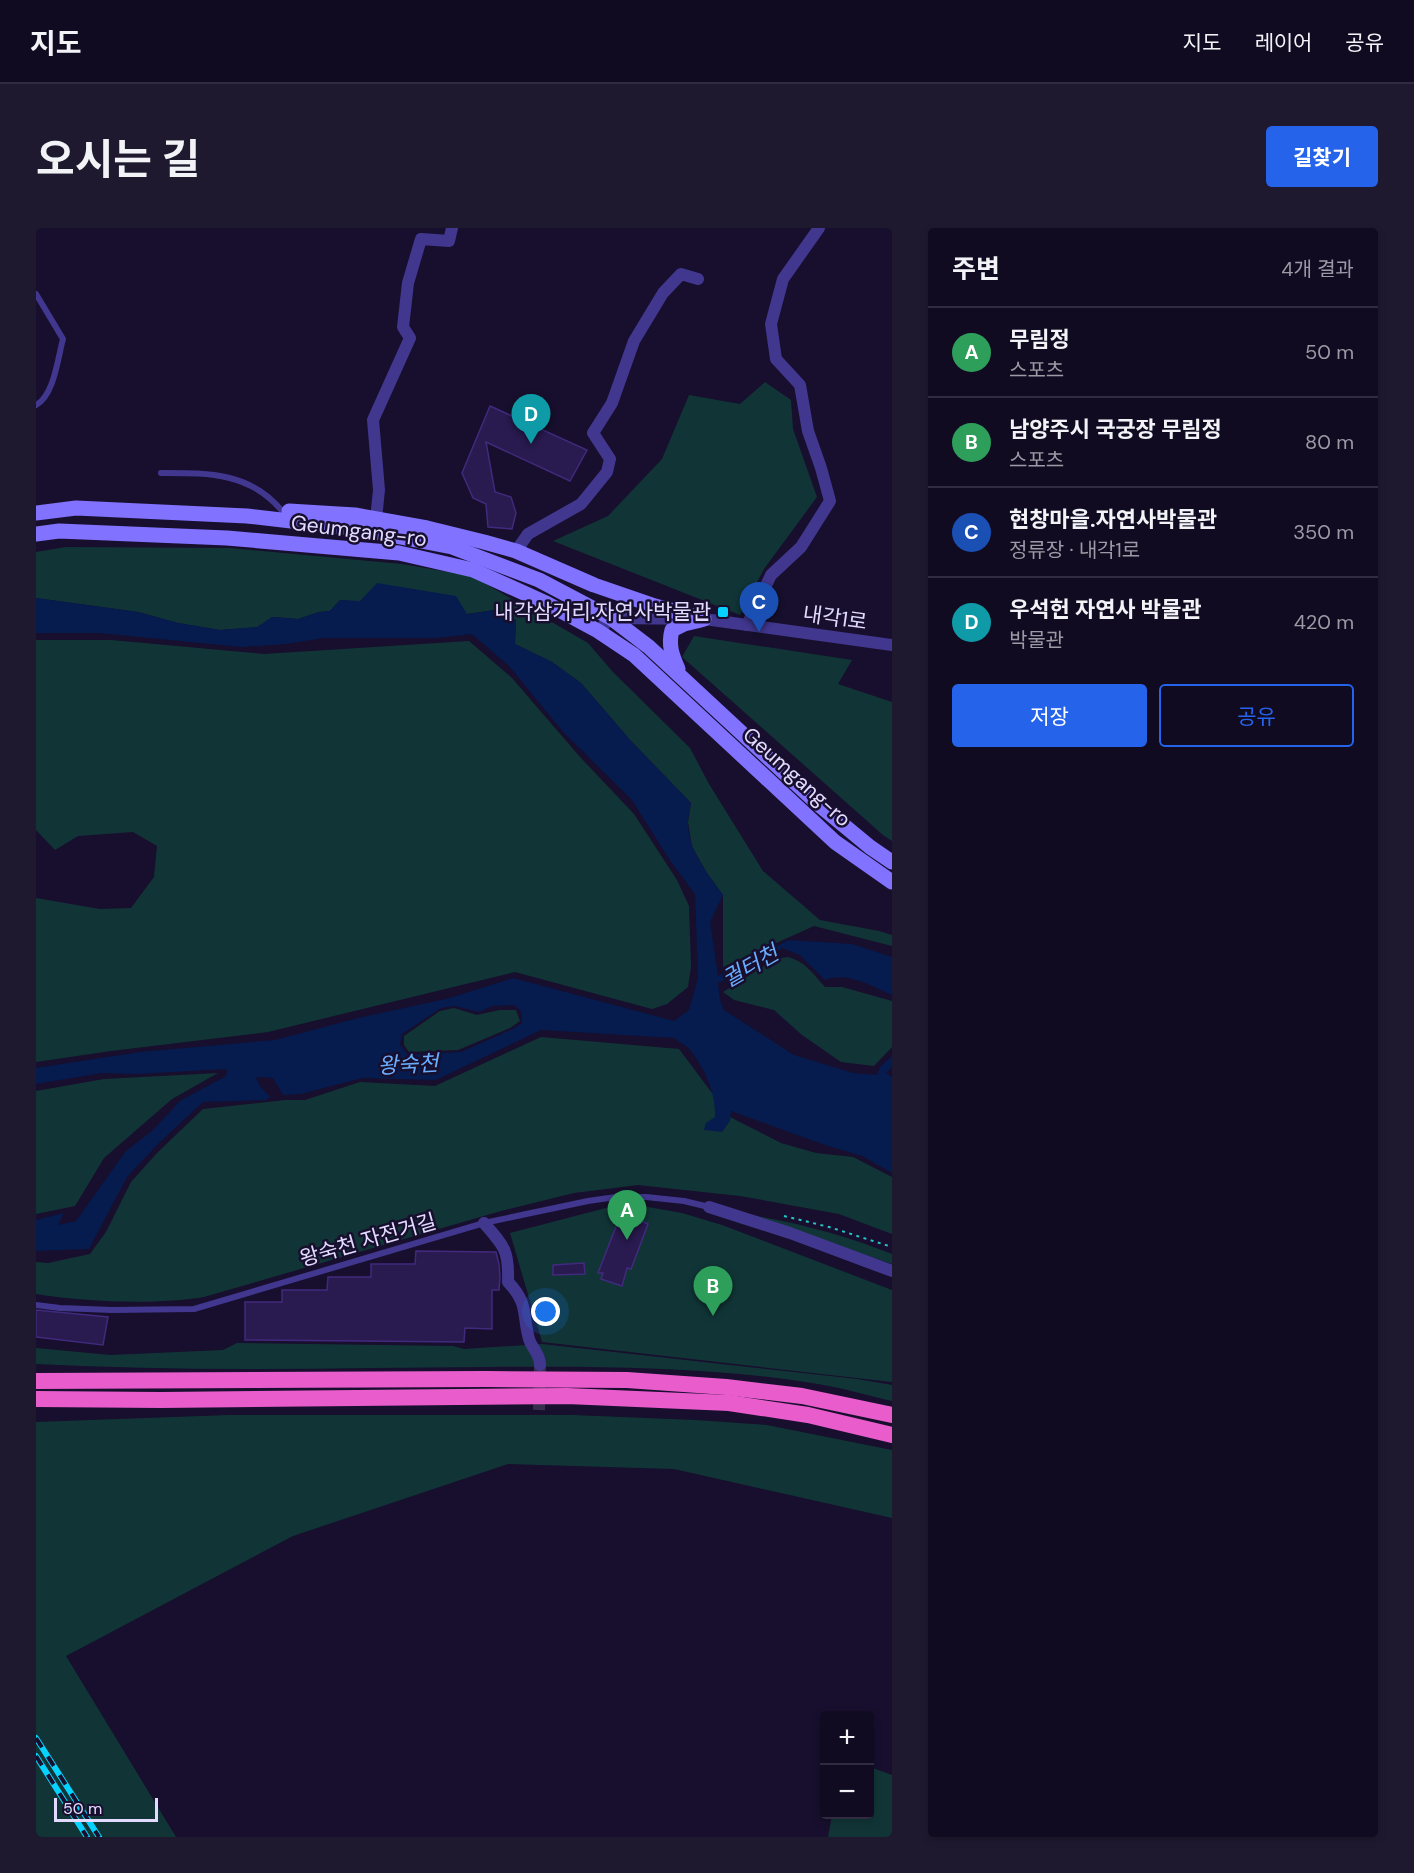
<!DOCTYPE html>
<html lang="ko">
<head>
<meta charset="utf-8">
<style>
	body { margin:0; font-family:"DM Sans","Noto Sans KR",sans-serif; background:#1e192f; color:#f1f3f6 }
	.controls { position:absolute; right:18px; bottom:18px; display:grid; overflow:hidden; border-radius:6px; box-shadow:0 3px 9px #0003 }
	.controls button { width:54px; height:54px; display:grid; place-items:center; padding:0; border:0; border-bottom:2px solid #302b40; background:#110b22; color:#f1f3f6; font:30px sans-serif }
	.scale { position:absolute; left:18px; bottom:15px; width:104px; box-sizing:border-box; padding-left:6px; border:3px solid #e2dbff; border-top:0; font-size:16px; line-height:21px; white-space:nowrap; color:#e2dbff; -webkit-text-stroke:4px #170f2d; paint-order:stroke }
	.you { position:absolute; left:510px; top:1084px; width:21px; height:21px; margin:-15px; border:4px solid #fff; border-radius:50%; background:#1a73e8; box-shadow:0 0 0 9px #1a73e833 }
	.badge { display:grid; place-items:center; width:39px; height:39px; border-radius:50%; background:#2563eb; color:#fff; font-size:20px; font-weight:700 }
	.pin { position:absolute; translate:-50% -50px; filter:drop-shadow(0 2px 3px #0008) }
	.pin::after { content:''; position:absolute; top:32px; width:21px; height:18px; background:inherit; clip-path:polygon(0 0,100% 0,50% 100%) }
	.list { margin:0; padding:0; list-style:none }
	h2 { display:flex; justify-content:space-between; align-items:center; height:78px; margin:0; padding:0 24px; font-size:26px }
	h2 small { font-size:20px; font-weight:400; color:#9c9ba5 }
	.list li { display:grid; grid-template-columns:39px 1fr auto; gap:18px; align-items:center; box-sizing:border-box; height:90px; padding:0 24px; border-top:2px solid #302b40 }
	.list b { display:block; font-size:22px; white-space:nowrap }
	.list p { margin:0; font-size:20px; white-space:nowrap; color:#9c9ba5 }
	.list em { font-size:20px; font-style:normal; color:#9c9ba5 }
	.actions { display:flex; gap:12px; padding:18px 24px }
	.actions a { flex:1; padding:14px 0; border:2px solid #2563eb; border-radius:6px; text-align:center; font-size:21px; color:#2563eb }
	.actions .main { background:#2563eb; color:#fff }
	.map { position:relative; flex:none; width:856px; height:1609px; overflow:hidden; border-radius:6px }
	header { display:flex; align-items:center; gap:36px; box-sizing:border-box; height:84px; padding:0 30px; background:#110b22; border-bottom:2px solid #302b40 }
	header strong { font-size:28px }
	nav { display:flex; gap:33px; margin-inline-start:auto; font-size:21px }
	.intro { display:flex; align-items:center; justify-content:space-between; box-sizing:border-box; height:144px; padding:0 36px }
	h1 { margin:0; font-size:42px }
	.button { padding:15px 27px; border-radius:6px; background:#2563eb; color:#fff; font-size:21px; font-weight:700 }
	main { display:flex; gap:36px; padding:0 36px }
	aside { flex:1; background:#110b22; border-radius:6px; box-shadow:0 3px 9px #0003 }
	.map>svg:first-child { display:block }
</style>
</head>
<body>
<header>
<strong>지도</strong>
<nav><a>지도</a><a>레이어</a><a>공유</a></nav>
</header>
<div class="intro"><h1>오시는 길</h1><a class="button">길찾기</a></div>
<main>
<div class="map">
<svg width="856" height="1609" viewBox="0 0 856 1609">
	<rect width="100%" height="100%" fill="#170f2d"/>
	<g fill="#113537">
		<path d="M729,154l26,18 2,29 24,68 -53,72 -24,46 -187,-74 55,-25 54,-57 27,-64 51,9z"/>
		<path d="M30,319l163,1 173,16 70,12 116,67 24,28 78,77 19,36 54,87 57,49 59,11 13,4v11l-78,-20 -91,41v-72l-16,-22 -15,-26 -4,-25 3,-19 -60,-62 -50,-58 -29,-21 -37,-18 1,-24 -21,-10 -28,4 -127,-14 -10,11 -11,1 -21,7 -26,-2 -14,10 -38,3 -42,-7 -40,-11 -102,-14v-46z"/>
		<path d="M658,408l158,24 -14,24 54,18v139l-9,-6 -201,-178z"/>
		<path d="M0,412h75l153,14 205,-13 43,37 68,79 54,57 43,66 12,26 2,61 -3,20 -21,17 -15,5 -137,-37 -247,60 -157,19 -75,11v-164l64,11 31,-1 23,-31 3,-31 -24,-14 -55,4 -23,14 -19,-20z"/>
		<path d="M752,729c18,5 25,17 37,30h17l50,14v46l-18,19 -33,-4 -39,-27 -28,-25 -40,-10 -11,-8 52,-33z"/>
		<path d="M418,780l23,7 22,-5h17l4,11 -10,7 -52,22 -49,2 -5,-7v-9l36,-25z"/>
		<path d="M505,809l138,12 51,68 51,26 35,10 37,4 39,20v57l-53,-20 -99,-18 -102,-11 -64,8 -73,18 -297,86c-48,8 -119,5 -168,-3v-32l12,1 42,-9 16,-22 25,-50 27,-30 45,-43 82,-9h20l55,-18 75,4z"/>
		<path d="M182,845l-46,26 -68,59 -29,48 -39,8v-123l68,-12z"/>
		<path d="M589,975l57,10 40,12 170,65v92l-350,-40 -32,-109z"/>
		<path d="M714,987c49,8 96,21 142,39v10z"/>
		<path d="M201,1115l216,3 11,3 78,-5 315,35 35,6v16c-26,-6 -53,-14 -80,-18 -107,-17 -218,-17 -326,-16 -150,1 -300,5 -450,-3v-16l74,7 113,-5z"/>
		<path d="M193,1187h343l123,5 72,5 125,25v68l-218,-49 -166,-5 -215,72 -227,120 110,181h-140v-415z"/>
		<path d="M834,1539l22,8v62h-64l4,-22 38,-1z"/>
	</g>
	<path fill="#061b4e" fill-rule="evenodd" d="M341,355l79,13 11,18 28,-4 21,10 -1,24 37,18 29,21 50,58 60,62c-1,6 -3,13 -3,19 0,28 19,51 35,73l-13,27 8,54 71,-36 63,4 40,13v38c-22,-9 -43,-24 -67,-15l-25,-25 -18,-7 -42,26 -22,9 2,17 4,10 70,45 59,18 24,2 3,-8 12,-11v11l-6,6 6,4v96l-30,-17 -40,-12 -91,-33 -1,10 -8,11 -18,-2 2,-7 9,-6c1,-23 -10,-49 -25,-67 -4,-5 -11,-8 -16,-12l-133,-8 -105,50 -74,-2 -61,16 -18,1 -10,-17 -17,-1 4,9 10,11 -4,3 -63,2 -44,41 -32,34 -38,72 -53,2v-31l28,-7 -6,12 18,-4 49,-69 28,-22 27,-29 46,-25 1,-7 -91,5 -34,-1 -66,11v-16l104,-16 135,-12 83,-22 92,-20 63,-20 161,43 15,-11 9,-32 -3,-84 -24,-32 -39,-62 -68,-67 -55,-67 -37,-32 -35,4h-114l-37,6 -45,3 -142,-14h-63v-35l102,14 40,11 42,7 37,-3 15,-10 26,2 21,-7 11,-1 10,-11 20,1zM478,777l7,6 1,12 -9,6 -52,23 -53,3 -8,-10 2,-11 39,-26 14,-2 24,6 13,-6z"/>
	<g fill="#291a4f" stroke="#412a7d" stroke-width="1.5">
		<path d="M454,178l97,44 -17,31 -84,-39 9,50 16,5 5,16 -4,16 -24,-2 -2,-23 -13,-6 -11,-25z"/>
		<path d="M595,989l17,7 -17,45 -4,-1 -5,18 -21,-7 2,-6h-5l21,-54 10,3z"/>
		<path d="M380,1023l80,1 3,12 1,13 -1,13h-7v39l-27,-1 -1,14 -219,-2v-38h37v-12h45l1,-13h43v-13h44z"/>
		<path d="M548,1035l1,11 -32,1v-10z"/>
		<path d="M0,1082l72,7 -5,28 -67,-8z"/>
	</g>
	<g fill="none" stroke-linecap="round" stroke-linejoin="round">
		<path stroke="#352e4c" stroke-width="12" stroke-dasharray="12 6" stroke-linecap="butt" d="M503,1182l1,-45"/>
		<path stroke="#26c3c7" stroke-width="2" stroke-dasharray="3 4.5" stroke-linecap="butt" d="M748,988l45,11 63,20"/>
		<g stroke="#41378f" stroke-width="6">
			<path d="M0,66l27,45c-5,18 -9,57 -27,66"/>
			<path d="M125,245c47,0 89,-1 121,38"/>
			<path d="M0,1077l24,3 52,2 82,-1 290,-86 104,-22 28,-4h30l38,4 25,6"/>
		</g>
		<g stroke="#41378f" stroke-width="12">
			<path d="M340,291l3,-29 -6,-70 37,-82 -7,-11 5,-44 13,-44 28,2 3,-13"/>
			<path d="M480,323l12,-17 53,-30 26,-32 3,-13 -17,-26 19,-30 22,-62 29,-48 18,-19 17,5"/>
			<path d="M711,397l24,-50 30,-28 29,-46 -9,-33 -13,-37 -8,-46 -24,-26 -5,-35 12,-45 36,-51"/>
			<path d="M562,403l13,-13 93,1 188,26"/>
			<path d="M673,979l81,26 102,38"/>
			<path d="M448,995c21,24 25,28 24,59 21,22 14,32 21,57 3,10 11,14 11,26"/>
		</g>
		<g stroke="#8172ff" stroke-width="15">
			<path d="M253,283l66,4 72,13 57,14 32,9 78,34 61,21 49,13"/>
			<path d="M0,285l40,-5 171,8 112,13 93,18 87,33 72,38 38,29 169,157 52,43 22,15"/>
			<path d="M0,306l23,-3 168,7 172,15 74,17 73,33 52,28 36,24 201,187 57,40"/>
			<path d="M642,441c-6,-14 -10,-24 -6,-39l12,-6 17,-4"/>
		</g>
		<g stroke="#e85ccc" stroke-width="16">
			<path d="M0,1153l450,-2 141,1 99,7 76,9 90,19"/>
			<path d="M0,1171l125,1 406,-4 162,7 79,12 84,20"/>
		</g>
		<g stroke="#07d1ff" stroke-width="6">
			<g id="rail">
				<path d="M0,1510l63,99"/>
				<path d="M0,1528l51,81"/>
			</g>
		</g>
		<use href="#rail" stroke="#170f2d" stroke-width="4" stroke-dasharray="11" stroke-linecap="butt"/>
	</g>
	<rect fill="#07d1ff" stroke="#170f2d" stroke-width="2" x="681" y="378" width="12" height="12" rx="3"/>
	<g text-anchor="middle" stroke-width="5" stroke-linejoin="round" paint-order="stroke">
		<g font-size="21" fill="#e2dbff" stroke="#170f2d">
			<text transform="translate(323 303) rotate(7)" y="7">Geumgang-ro</text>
			<text transform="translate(799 390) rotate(8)" y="7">내각1로</text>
			<text transform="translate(761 549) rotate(42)" y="7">Geumgang-ro</text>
			<text transform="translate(332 1012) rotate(-16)" y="7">왕숙천 자전거길</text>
		</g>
		<g font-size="21" fill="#e2dbff" stroke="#170f2d" text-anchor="end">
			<text x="675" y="391">내각삼거리.자연사박물관</text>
		</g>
		<g font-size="22" font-style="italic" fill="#69adff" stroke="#170f2d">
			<text transform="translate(714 738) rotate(-30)" y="8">궐터천</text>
			<text transform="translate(372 836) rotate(-3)" y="8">왕숙천</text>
		</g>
	</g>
</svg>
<div class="controls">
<button>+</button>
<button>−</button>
</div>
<div class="scale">50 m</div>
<div class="you"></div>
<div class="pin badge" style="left:591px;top:1012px;background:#2e9e5b">A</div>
<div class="pin badge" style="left:677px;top:1088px;background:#2e9e5b">B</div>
<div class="pin badge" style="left:723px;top:404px;background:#1a4fb4">C</div>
<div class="pin badge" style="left:495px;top:216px;background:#0f9aa8">D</div>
</div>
<aside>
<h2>주변<small>4개 결과</small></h2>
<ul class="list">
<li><span class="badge" style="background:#2e9e5b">A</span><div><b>무림정</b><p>스포츠</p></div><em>50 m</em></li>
<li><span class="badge" style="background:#2e9e5b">B</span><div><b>남양주시 국궁장 무림정</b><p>스포츠</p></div><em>80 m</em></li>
<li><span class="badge" style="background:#1a4fb4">C</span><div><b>현창마을.자연사박물관</b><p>정류장 · 내각1로</p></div><em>350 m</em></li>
<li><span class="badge" style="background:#0f9aa8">D</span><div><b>우석헌 자연사 박물관</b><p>박물관</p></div><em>420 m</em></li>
</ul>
<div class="actions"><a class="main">저장</a><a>공유</a></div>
</aside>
</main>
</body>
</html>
